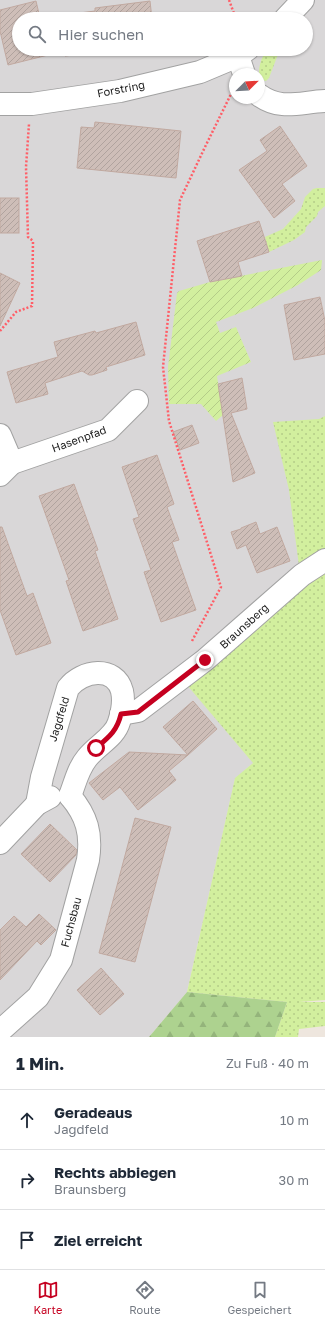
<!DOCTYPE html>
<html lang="de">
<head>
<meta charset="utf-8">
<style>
	body { margin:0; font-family:"Golos Text",sans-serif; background:#f6f6f7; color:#1f2937 }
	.compass { position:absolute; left:229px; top:68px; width:36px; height:36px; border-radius:50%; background:#fff; box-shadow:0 1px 3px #0004; rotate:66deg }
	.stop { position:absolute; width:12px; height:12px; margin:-9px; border:3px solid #c50020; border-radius:50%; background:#fff }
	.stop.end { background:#c50020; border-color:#fff; box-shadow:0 1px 4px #0008 }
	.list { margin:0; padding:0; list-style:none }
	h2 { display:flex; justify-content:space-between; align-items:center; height:52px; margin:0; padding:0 16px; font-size:17px }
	h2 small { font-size:13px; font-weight:400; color:#747a83 }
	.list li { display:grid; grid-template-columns:26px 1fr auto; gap:12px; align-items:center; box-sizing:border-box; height:60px; padding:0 16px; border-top:1px solid #e0e1e3 }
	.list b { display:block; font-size:15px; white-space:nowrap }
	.list p { margin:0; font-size:13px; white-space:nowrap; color:#747a83 }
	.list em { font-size:13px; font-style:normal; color:#747a83 }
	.icon { flex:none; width:22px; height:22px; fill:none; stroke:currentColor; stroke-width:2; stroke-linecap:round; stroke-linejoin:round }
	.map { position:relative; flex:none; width:325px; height:1037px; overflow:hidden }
	.search { position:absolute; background:#fff; box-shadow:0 1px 3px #0004; left:12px; right:12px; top:12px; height:44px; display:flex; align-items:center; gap:10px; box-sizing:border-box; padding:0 14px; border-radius:22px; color:#747a83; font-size:15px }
	.sheet { height:232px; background:#fff }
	nav { display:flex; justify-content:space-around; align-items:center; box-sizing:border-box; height:56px; border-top:1px solid #e0e1e3; background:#fff; font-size:11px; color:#747a83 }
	nav a { display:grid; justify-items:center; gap:2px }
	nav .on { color:#c50020 }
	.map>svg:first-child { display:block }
</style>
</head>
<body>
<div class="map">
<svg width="325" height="1037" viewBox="0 0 325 1037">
	<defs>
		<pattern id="grass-dots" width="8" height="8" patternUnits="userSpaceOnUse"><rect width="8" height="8" fill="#d2ef9e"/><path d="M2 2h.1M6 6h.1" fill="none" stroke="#b4cc88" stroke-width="1.8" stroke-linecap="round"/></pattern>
		<pattern id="forest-firs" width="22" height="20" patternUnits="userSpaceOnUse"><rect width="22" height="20" fill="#add28f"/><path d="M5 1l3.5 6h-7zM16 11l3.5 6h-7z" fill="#94b47b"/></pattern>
		<pattern id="garden-furrows" width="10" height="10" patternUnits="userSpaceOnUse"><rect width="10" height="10" fill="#d2ef9e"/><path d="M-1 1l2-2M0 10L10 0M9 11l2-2" fill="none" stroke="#b4cc88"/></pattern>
		<pattern id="building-hatch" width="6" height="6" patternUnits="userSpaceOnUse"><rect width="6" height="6" fill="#cebeb8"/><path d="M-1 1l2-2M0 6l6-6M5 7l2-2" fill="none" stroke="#b0a39e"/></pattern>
	</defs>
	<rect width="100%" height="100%" fill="#eee6de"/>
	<path fill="#d9d7d8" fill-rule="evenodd" d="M0,0h325v572l-72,191 -18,16 -48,213 -38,45h-149zM19,19h287v30h-287zM235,74h24v24h-24z"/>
	<g fill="url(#grass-dots)">
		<path d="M267,49h13l-11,29 -3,3 -4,-1c-7,-8 0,-23 5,-31z"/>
		<path d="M317,188h8v18l-7,6 -1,4 -11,11 -1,5 -11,8 -25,12 -4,-15 18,-8 18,-20 4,-12 8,-8z"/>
		<path d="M325,416v137l-26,13 -10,-76 -16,-68 46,-3z"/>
		<path d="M325,572v428l-26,2h26v24l-26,3 -1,8h-23l12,-35 -100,-10 48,-214 18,-15 -66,-78 121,-102z"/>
	</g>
	<path fill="url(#forest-firs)" d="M187,992l100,10 -12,35h-126z"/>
	<path fill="url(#garden-furrows)" d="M322,260l-1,10 -23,15 -45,23 -37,14 4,11 16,-6 15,35 -34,14 6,39 -7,6 -15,-17h-32l-1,-37 9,-74 2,-2 31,-9z"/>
	<g fill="url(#building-hatch)" stroke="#c1a9a0">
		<path d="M36,1l4,17 55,-7v-3l55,-7 2,18h-133v30h87l1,2 -42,5 -1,-5 -56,14 -8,-34v-21z"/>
		<path d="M95,122l86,9 -5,47 -99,-10 4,-41 13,1z"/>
		<path d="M280,126l27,40 -25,18 13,17 -21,17 -35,-48 28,-19 -7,-11z"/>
		<rect x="0" y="198" width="19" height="35"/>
		<path d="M259,221l10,31 -31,10 4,14 -32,6 -13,-41z"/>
		<path d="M0,273l20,10 -20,43z"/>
		<path d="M320,297l5,24v33l-31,6 -10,-55z"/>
		<path d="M136,322l9,33 -39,12 1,3 -15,5h-3l-7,-4 -37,12 3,11 -32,9 -9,-31 51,-15 -4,-15 41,-11 1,2z"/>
		<path d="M242,378l5,31 -16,4 24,60 -22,9 -15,-98z"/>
		<path d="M192,425l7,18 -19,7 -7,-18z"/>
		<path d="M157,455l17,49 -7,3 12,33 -7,2 24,68 -35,12 -17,-50 7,-2 -18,-51 6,-2 -17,-50z"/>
		<path d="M74,484l24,66 -3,1 23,68 -35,12 -17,-50 3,-1 -30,-84z"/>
		<path d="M256,522l4,12 17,-7 13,34 -33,12 -11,-28 -9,4 -6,-17 10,-3v-1z"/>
		<path d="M0,527h2l25,69 6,-3 18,50 -35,12 -16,-45z"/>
		<path d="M193,701l24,28 -29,26 -25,-28z"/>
		<path d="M129,752l59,3 -19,16 7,9 -38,30 -18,-23 -17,13 -14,-17z"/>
		<path d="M135,818l36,9 -36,135 -36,-9z"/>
		<path d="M50,824l27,26 -1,5 -26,27 -29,-28z"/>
		<path d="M39,914l17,16 -15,15 -4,-4 -37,39v-50l14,-14 12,11z"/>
		<path d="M101,968l23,26 -24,21 -23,-25z"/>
	</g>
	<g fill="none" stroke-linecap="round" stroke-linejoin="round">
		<g stroke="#a2a2a2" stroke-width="24">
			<g id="street">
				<path d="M285,19l18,-19"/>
				<path d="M238,56l6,18"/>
				<path d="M259,95c22,16 41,7 66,6"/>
				<path d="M0,104h32l88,-13 80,-19 38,-16 10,-7"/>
				<path d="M0,435l12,28 -12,12"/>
				<path d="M12,463l96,-33 29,-29"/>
				<path d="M121,714l17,-3 67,-51 97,-85 23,-15"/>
				<path d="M37,804l5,-27 26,-89c14,-18 47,-23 54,3 2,9 0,22 -3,31 -4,15 -22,23 -32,36 -9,11 -12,25 -17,38"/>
				<path d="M0,843l37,-39 13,-7"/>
				<path d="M0,1031l38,-34 23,-37 27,-100c4,-26 -1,-44 -18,-64"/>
			</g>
		</g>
		<g stroke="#ff5e67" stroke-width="2.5" stroke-dasharray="2 2" stroke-linecap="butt">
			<path d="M229,0l7,19"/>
			<path d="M0,331l16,-19 16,-6 1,-65 -5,-4 -2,-70 3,-43"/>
			<path d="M192,641l29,-54 -52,-166 -6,-54 17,-167 25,-53 27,-55"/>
		</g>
		<use href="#street" stroke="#fff" stroke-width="22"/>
	</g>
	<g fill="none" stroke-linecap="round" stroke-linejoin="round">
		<path stroke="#c50020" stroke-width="5" d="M96,748c13,-11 21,-17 25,-34l17,-2 67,-52"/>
	</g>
	<g text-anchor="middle" stroke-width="3.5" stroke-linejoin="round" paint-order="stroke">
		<g font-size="11" fill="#1b1b1b" stroke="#fff">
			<text transform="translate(121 89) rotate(-11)" y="4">Forstring</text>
			<text transform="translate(79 439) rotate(-20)" y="4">Hasenpfad</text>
			<text transform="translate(244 626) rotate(-42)" y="4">Braunsberg</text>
			<text transform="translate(59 719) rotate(-73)" y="4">Jagdfeld</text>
			<text transform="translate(71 922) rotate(-75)" y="4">Fuchsbau</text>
		</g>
	</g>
</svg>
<svg class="compass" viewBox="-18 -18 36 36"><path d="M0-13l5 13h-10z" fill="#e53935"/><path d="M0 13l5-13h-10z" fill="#747a83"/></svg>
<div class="stop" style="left:96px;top:748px"></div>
<div class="stop end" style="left:205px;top:660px"></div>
<div class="search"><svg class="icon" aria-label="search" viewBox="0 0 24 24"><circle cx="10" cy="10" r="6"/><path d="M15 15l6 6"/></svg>Hier suchen</div>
</div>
<section class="sheet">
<h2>1 Min.<small>Zu Fuß · 40 m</small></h2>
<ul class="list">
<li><svg class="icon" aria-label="ahead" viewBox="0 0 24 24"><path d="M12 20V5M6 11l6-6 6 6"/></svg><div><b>Geradeaus</b><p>Jagdfeld</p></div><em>10 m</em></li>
<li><svg class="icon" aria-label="right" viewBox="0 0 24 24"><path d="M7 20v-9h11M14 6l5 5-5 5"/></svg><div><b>Rechts abbiegen</b><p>Braunsberg</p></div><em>30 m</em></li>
<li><svg class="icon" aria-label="arrive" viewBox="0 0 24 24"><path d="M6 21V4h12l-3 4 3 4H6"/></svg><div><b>Ziel erreicht</b></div></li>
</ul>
</section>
<nav>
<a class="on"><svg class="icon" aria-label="map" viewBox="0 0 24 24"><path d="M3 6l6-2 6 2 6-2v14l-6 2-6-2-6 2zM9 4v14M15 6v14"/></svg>Karte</a>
<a><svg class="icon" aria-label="directions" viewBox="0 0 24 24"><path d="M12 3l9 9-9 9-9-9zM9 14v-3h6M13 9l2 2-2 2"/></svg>Route</a>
<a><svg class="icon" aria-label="saved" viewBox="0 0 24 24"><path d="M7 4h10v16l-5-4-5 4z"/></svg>Gespeichert</a>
</nav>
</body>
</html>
